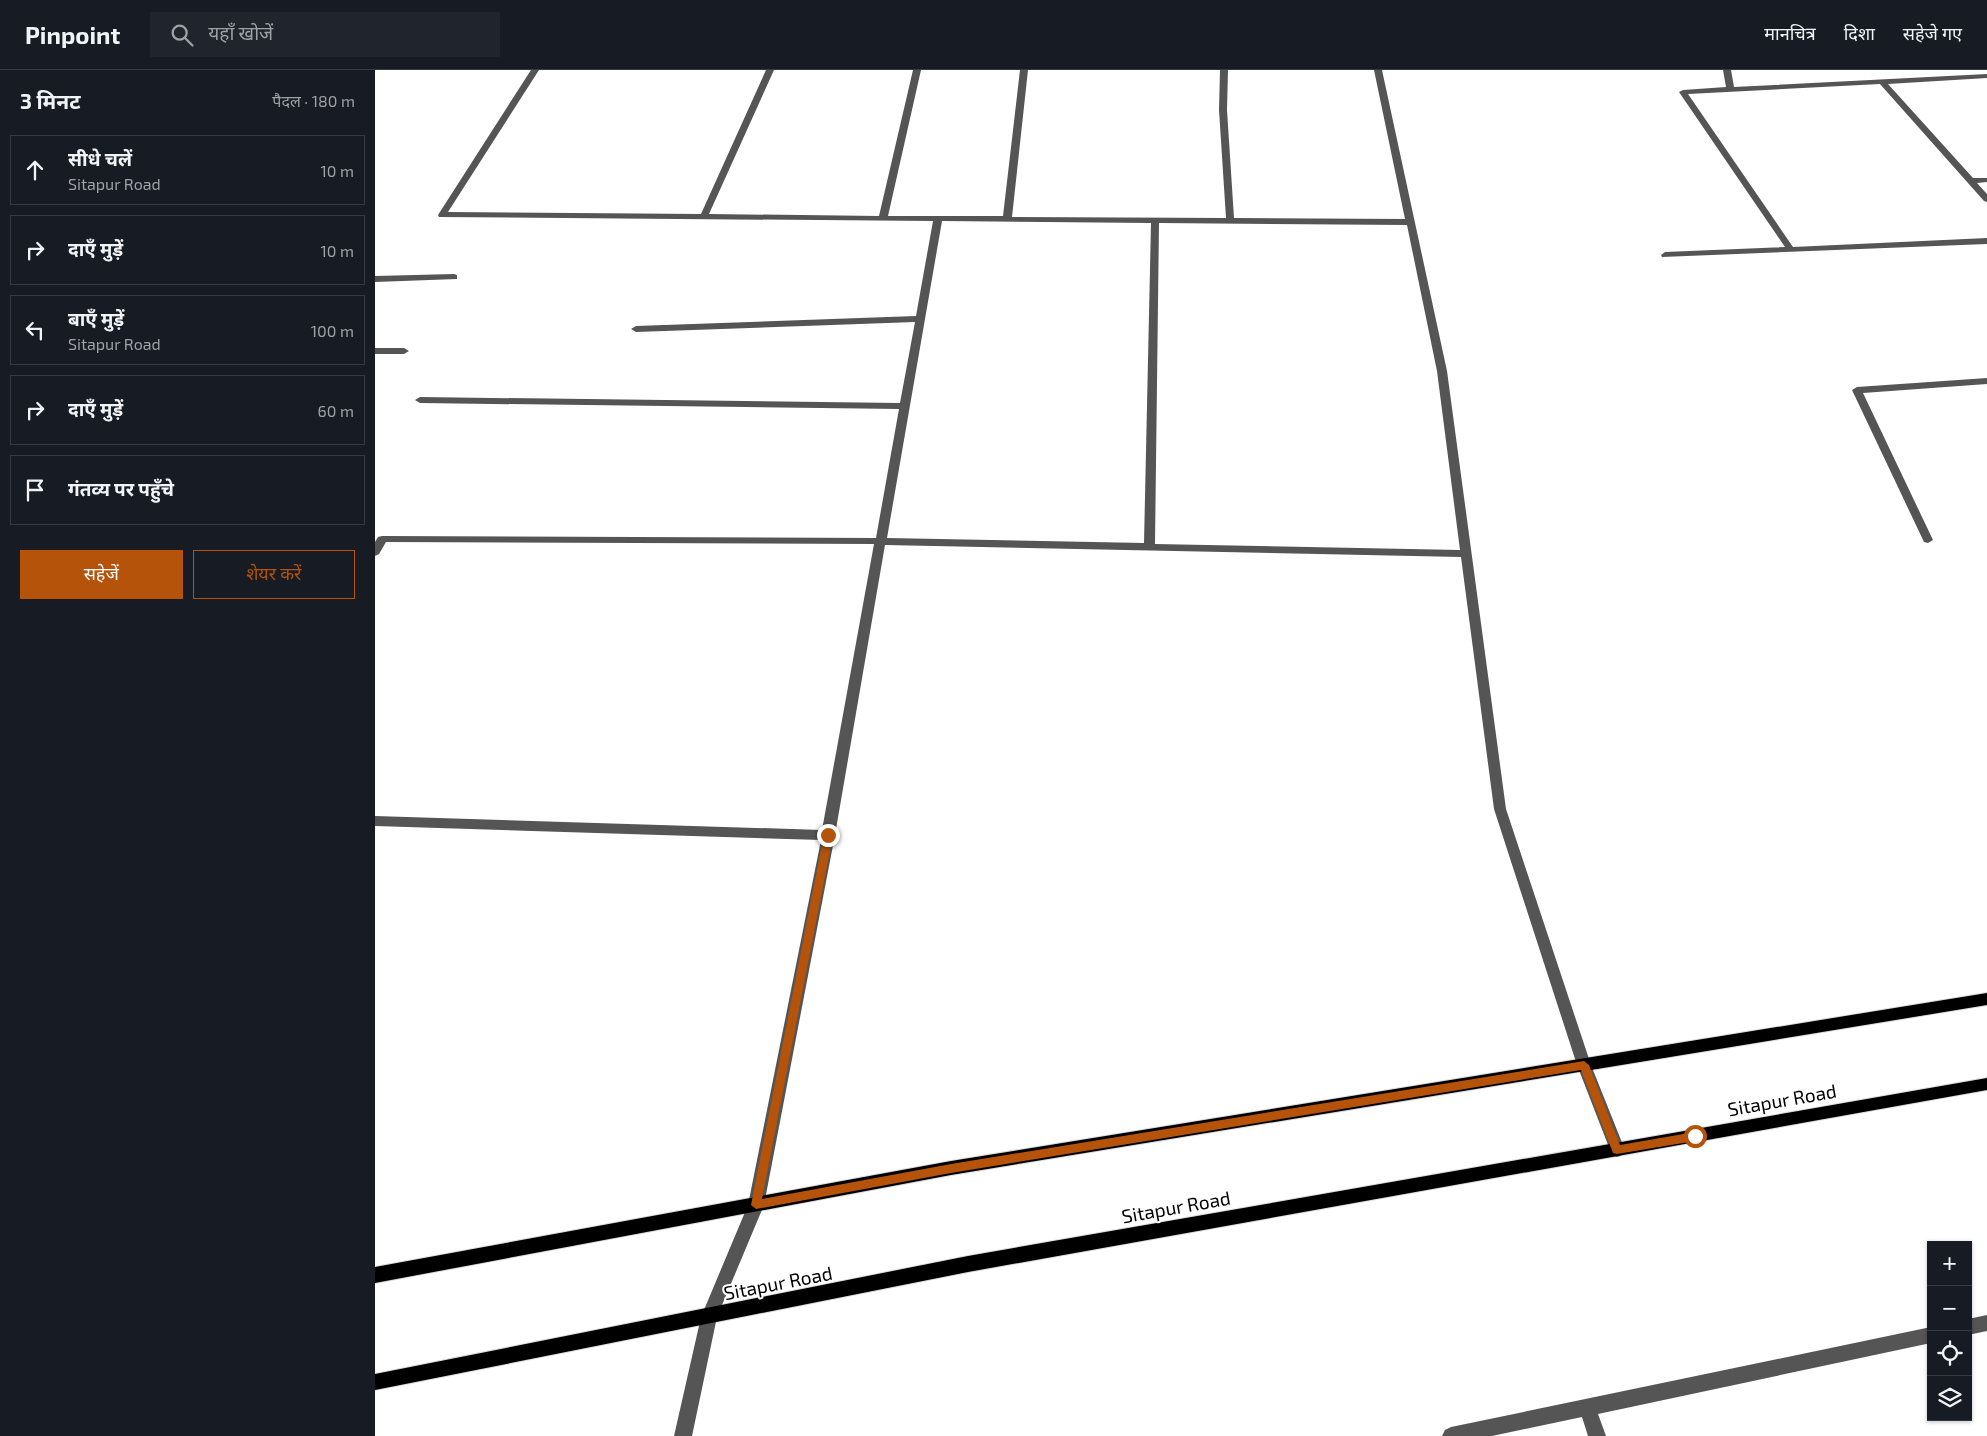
<!DOCTYPE html>
<html lang="hi">
<head>
<meta charset="utf-8">
<style>
	body { margin:0; font-family:"Exo 2","Noto Sans Devanagari",sans-serif; background:#20242c; color:#f1f3f6 }
	.controls { position:absolute; right:15px; bottom:15px; display:grid; overflow:hidden; border-radius:0px; box-shadow:0 1px 4px #0004 }
	.controls button { width:45px; height:45px; display:grid; place-items:center; padding:0; border:0; border-bottom:1px solid #363941; background:#171b24; color:#f1f3f6; font:25px sans-serif }
	.stop { position:absolute; width:15px; height:15px; margin:-11px; border:4px solid #b45309; border-radius:50%; background:#fff }
	.stop.end { background:#b45309; border-color:#fff; box-shadow:0 1px 5px #0008 }
	.list { margin:0; padding:0; list-style:none }
	h2 { display:flex; justify-content:space-between; align-items:center; height:65px; margin:0; padding:0 20px; font-size:21px }
	h2 small { font-size:16px; font-weight:400; color:#9ea1a6 }
	.list li { display:grid; grid-template-columns:32px 1fr auto; gap:15px; align-items:center; box-sizing:border-box; height:70px; margin:0 10px 10px; padding:0 10px; border:1px solid #363941; border-radius:0px }
	.list b { display:block; font-size:19px; white-space:nowrap }
	.list p { margin:0; font-size:16px; white-space:nowrap; color:#9ea1a6 }
	.list em { font-size:16px; font-style:normal; color:#9ea1a6 }
	.actions { display:flex; gap:10px; padding:15px 20px }
	.actions a { flex:1; padding:11px 0; border:1px solid #b45309; border-radius:0px; text-align:center; font-size:18px; color:#b45309 }
	.actions .main { background:#b45309; color:#fff }
	.icon { flex:none; width:28px; height:28px; fill:none; stroke:currentColor; stroke-width:2; stroke-linecap:round; stroke-linejoin:round }
	.map { position:relative; flex:none; width:1612px; height:1366px; overflow:hidden }
	header { display:flex; align-items:center; gap:30px; box-sizing:border-box; height:70px; padding:0 25px; background:#171b24; border-bottom:1px solid #363941 }
	header strong { font-size:24px }
	nav { display:flex; gap:28px; margin-inline-start:auto; font-size:18px }
	.search { width:350px; height:45px; background:#20242c; display:flex; align-items:center; gap:12px; box-sizing:border-box; padding:0 18px; border-radius:0px; color:#9ea1a6; font-size:19px }
	main { display:flex }
	aside { flex:1; background:#171b24 }
	.map>svg:first-child { display:block }
</style>
</head>
<body>
<header>
<strong>Pinpoint</strong>
<div class="search"><svg class="icon" aria-label="search" viewBox="0 0 24 24"><circle cx="10" cy="10" r="6"/><path d="M15 15l6 6"/></svg>यहाँ खोजें</div>
<nav><a>मानचित्र</a><a>दिशा</a><a>सहेजे गए</a></nav>
</header>
<main>
<aside>
<h2>3 मिनट<small>पैदल · 180 m</small></h2>
<ul class="list">
<li><svg class="icon" aria-label="ahead" viewBox="0 0 24 24"><path d="M12 20V5M6 11l6-6 6 6"/></svg><div><b>सीधे चलें</b><p>Sitapur Road</p></div><em>10 m</em></li>
<li><svg class="icon" aria-label="right" viewBox="0 0 24 24"><path d="M7 20v-9h11M14 6l5 5-5 5"/></svg><div><b>दाएँ मुड़ें</b></div><em>10 m</em></li>
<li><svg class="icon" aria-label="left" viewBox="0 0 24 24"><path d="M17 20v-9H6M10 6l-5 5 5 5"/></svg><div><b>बाएँ मुड़ें</b><p>Sitapur Road</p></div><em>100 m</em></li>
<li><svg class="icon" aria-label="right" viewBox="0 0 24 24"><path d="M7 20v-9h11M14 6l5 5-5 5"/></svg><div><b>दाएँ मुड़ें</b></div><em>60 m</em></li>
<li><svg class="icon" aria-label="arrive" viewBox="0 0 24 24"><path d="M6 21V4h12l-3 4 3 4H6"/></svg><div><b>गंतव्य पर पहुँचे</b></div></li>
</ul>
<div class="actions"><a class="main">सहेजें</a><a>शेयर करें</a></div>
</aside>
<div class="map">
<svg width="1612" height="1366" viewBox="0 0 1612 1366">
	<rect width="100%" height="100%" fill="#fff"/>
	<g fill="none" stroke-linecap="round" stroke-linejoin="round">
		<g stroke="#dbdbdb" stroke-width="2">
			<g id="major">
				<path d="M1612,923v12l-1036,170 -576,108v-16l576,-106z"/>
				<path d="M1612,1008v12l-1019,182 -593,118v-16l593,-118z"/>
			</g>
		</g>
		<g fill="#555" fill-rule="evenodd">
			<path d="M156,0h8l-91,142 253,2 65,-144h8l-65,144 170,2 34,-146h8l-33,146h115l17,-146h8l-16,147 214,1 -7,-108 1,-40h8l-1,40 7,108 171,1 -31,-149h8l65,301 59,438 85,256 34,85 -3,5 -5,2 -5,-2 -35,-90 -83,-256 -33,-252 -576,-12 -50,290 -71,370 -47,112 -25,119h-18l27,-119 47,-112 73,-365 -446,-14v-10l447,14 52,-286 -488,-2 -7,12 -4,2v-14l3,-5 4,-1 494,2 23,-129 -479,-6 -5,-3 5,-3 480,6 15,-81 -279,10 -5,-3 5,-3 280,-10 17,-95 -494,-4 -1,-2zM567,151l209,2 -7,320 -257,-5zM784,153l248,2 30,146 23,179 -305,-6z"/>
			<path d="M1348,0h8l3,17 253,-13v4l-99,6 85,94h14v4l-10,1 10,11v8l-3,-1 -104,-117 -192,10 105,153 194,-9v6l-325,13 -1,-2 4,-3 120,-5 -106,-155 4,-2 43,-3z"/>
			<path d="M79,204l3,1v4l-82,3v-6z"/>
			<path d="M0,278h29l5,3 -5,3h-29z"/>
			<path d="M1612,308v6l-124,9 70,147 -5,3 -4,-1 -72,-152 5,-3z"/>
			<path d="M1612,1245v16l-19,4v-16z"/>
			<path d="M1556,1257v16l-333,71 8,22h-18l-6,-19 -90,19h-50l3,-6 6,-3z"/>
		</g>
		<use href="#major" fill="#000" fill-rule="evenodd"/>
	</g>
	<path fill="#b45309" d="M453,762l5,3 -71,364 189,-35 633,-103 5,4 31,80 75,-13 5,4 -5,5 -78,13 -4,-1 -32,-83 -630,103 -195,36 -5,-4 73,-370z"/>
	<g text-anchor="middle" stroke-width="4" stroke-linejoin="round" paint-order="stroke">
		<g font-size="19" fill="#000" stroke="#fff">
			<text transform="translate(1407 1030) rotate(-10)" y="7">Sitapur Road</text>
			<text transform="translate(801 1137) rotate(-10)" y="7">Sitapur Road</text>
			<text transform="translate(403 1213) rotate(-11)" y="7">Sitapur Road</text>
		</g>
	</g>
</svg>
<div class="controls">
<button>+</button>
<button>−</button>
<button><svg class="icon" aria-label="locate" viewBox="0 0 24 24"><circle cx="12" cy="12" r="6"/><path d="M12 2v4M12 18v4M2 12h4M18 12h4"/></svg></button>
<button><svg class="icon" aria-label="layers" viewBox="0 0 24 24"><path d="M12 4l9 5-9 5-9-5zM3 14l9 5 9-5"/></svg></button>
</div>
<div class="stop" style="left:1320px;top:1066px"></div>
<div class="stop end" style="left:453px;top:765px"></div>
</div>
</main>
</body>
</html>
